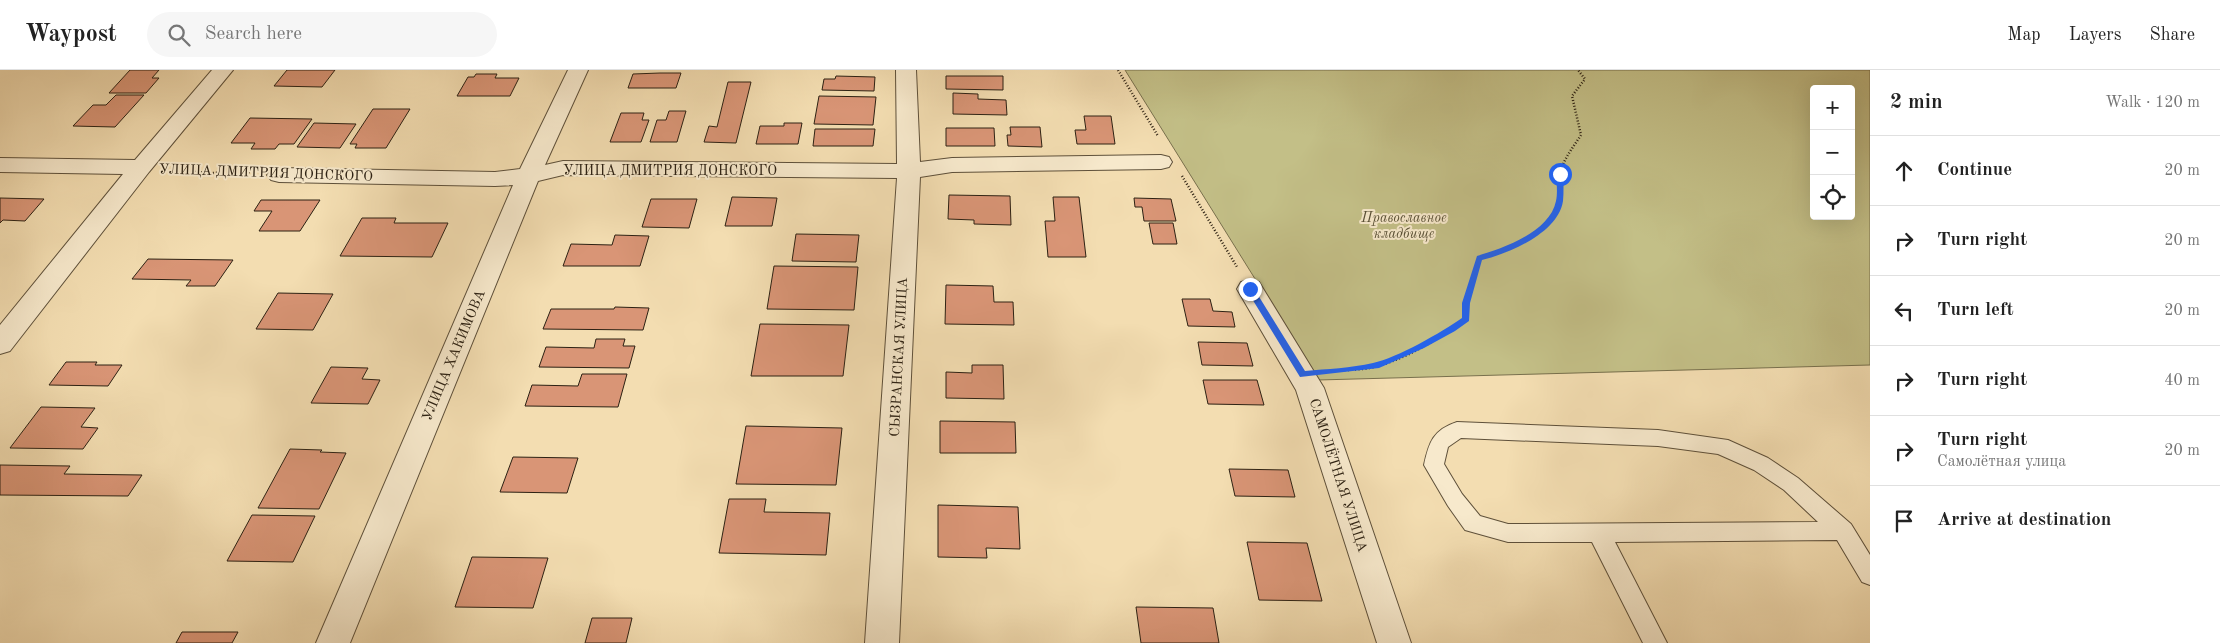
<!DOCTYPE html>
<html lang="en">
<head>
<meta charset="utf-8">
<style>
	body { margin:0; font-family:"Old Standard TT",serif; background:#f6f6f6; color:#222 }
	.controls { position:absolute; right:15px; top:15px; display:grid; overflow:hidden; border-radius:5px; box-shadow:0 5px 20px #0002 }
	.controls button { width:45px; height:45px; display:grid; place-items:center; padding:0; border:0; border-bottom:1px solid #e0e0e0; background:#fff; color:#222; font:25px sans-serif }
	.stop { position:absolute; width:15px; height:15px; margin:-11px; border:4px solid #2563eb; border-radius:50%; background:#fff }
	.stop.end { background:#2563eb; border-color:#fff; box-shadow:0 1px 5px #0008 }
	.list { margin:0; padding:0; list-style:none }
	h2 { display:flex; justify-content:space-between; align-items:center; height:65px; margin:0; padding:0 20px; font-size:21px }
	h2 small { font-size:16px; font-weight:400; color:#767676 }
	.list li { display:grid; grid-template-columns:32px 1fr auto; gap:15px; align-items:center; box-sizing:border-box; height:70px; padding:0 20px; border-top:1px solid #e0e0e0 }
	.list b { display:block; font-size:19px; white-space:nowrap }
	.list p { margin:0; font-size:16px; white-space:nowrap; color:#767676 }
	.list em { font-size:16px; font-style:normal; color:#767676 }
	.icon { flex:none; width:28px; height:28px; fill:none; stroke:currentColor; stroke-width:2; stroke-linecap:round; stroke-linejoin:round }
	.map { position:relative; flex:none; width:1870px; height:573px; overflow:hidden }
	header { display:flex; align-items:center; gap:30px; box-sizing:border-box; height:70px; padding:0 25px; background:#fff; border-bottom:1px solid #e0e0e0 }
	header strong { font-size:24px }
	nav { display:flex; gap:28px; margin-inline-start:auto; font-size:18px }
	.search { width:350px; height:45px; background:#f6f6f6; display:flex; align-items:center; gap:12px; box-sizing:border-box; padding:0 18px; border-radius:28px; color:#767676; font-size:19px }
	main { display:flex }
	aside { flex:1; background:#fff }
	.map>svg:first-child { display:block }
</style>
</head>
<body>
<header>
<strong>Waypost</strong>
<div class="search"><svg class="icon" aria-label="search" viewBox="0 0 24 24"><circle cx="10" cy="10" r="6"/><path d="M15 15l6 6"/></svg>Search here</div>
<nav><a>Map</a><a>Layers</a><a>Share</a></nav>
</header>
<main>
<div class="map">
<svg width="1870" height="573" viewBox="0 0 1870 573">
	<rect width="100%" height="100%" fill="#f3ddb1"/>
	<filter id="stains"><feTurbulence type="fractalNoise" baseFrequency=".004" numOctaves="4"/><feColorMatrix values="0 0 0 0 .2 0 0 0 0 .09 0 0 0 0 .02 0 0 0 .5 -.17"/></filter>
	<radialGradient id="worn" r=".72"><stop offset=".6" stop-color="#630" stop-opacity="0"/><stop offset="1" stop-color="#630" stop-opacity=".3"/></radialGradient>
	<path fill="#c3bf87" stroke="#78704d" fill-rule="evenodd" d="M1125,0h745v295l-552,15zM1814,19h37v127h-37z"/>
	<g fill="#d99576" stroke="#2c2113">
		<path d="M130,0h29l-7,8h7l-13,15h-37z"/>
		<path d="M287,0h48l-13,17 -48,-1z"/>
		<path d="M660,3h21l-5,15h-48l5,-14z"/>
		<path d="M476,4h21l-2,4h24l-9,18h-53l11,-19h6z"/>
		<path d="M836,6l39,1 -1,14 -52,-1 2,-11h11z"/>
		<path d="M946,6h57v14l-57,-1z"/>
		<path d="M728,12h23l-15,61 -32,-1 5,-16 8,1z"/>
		<path d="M953,23l25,1v5l28,1 1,15 -54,-1z"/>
		<path d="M116,25h28l-29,32 -42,-1 20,-21h13z"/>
		<path d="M819,26l57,1 -3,28 -59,-1z"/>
		<path d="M373,39h37l-24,39h-31l2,-4h-7z"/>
		<path d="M669,41h17l-9,31h-27l7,-22h9z"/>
		<path d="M621,43h23l-2,7h7l-8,22h-31z"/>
		<path d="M1084,46h27l4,28h-38l-2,-14h11z"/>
		<path d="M250,48l62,1 -18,25h-15l-4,5h-24l4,-6h-24z"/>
		<path d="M314,53l42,1 -16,24 -43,-1z"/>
		<path d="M784,53h18l-4,21h-42l4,-18h24z"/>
		<path d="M1010,57h30l2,20 -34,-1 -1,-11h4z"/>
		<path d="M946,58h48l1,18h-49z"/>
		<path d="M815,59h60l-2,17h-60z"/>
		<path d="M949,125l61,1 1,29 -37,-1v-4l-26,-1z"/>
		<path d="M732,127l45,1 -5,28h-47z"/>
		<path d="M1053,127h26l7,60h-38l-3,-36h10z"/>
		<path d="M0,128l44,1 -19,22 -22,-1 -3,3z"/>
		<path d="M1134,128l37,1 5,22h-32l-2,-14h-7z"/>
		<path d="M651,129h46l-8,29 -47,-1z"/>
		<path d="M261,130h59l-20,31h-41l13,-20h-18z"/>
		<path d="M362,148h34l-2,5h54l-16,34 -92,-1z"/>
		<path d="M1149,153h24l4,21h-24z"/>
		<path d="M796,164l63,1 -3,27 -64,-1z"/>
		<path d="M615,165l34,1 -9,30h-77l8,-22 41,1z"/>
		<path d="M148,189l85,1 -18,26h-29l5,-6 -59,-1z"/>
		<path d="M774,196l84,1 -4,43 -87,-1z"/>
		<path d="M946,215l47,1 1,16h19l1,23 -69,-1z"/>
		<path d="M278,223l55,1 -20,36 -57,-1z"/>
		<path d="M1182,229h28l3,12 19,1 3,15 -47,-1z"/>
		<path d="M615,237l34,1 -6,22 -100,-1 8,-20h63z"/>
		<path d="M760,254l89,1 -6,51h-92z"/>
		<path d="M596,269h29l-2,7h12l-6,22 -90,-1 7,-20 48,1z"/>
		<path d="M1198,272l49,1 6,23 -51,-1z"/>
		<path d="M66,292h31l-2,3h27l-14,21 -59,-1z"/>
		<path d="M972,295h31l1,34 -58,-1v-26l26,1z"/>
		<path d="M331,297l37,1 -6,11 18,1 -12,24 -57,-1z"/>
		<path d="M582,304h45l-9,33 -93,-1 7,-21 46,1z"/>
		<path d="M1203,310h54l7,25 -56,-1z"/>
		<path d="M41,337l54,1 -14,19 17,1 -15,21 -73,-1z"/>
		<path d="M940,351l75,1 1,31h-76z"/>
		<path d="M746,356l96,2 -6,57 -100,-1z"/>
		<path d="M290,379l32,1 -2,2 26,1 -27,56 -61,-1z"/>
		<path d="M513,387l65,1 -11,35 -67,-1z"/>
		<path d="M0,395l70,1 -6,8 78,1 -14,21 -128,-1z"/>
		<path d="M1229,399l59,1 7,27 -60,-1z"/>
		<path d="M729,429h37l-2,13 66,1 -4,42 -107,-2z"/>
		<path d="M938,435l80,2 2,42 -34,-1 1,10 -49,-1z"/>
		<path d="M252,445l63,1 -22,46 -66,-1z"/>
		<path d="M1247,472l60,1 15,58 -63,-1z"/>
		<path d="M472,487l76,1 -15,50 -78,-1z"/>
		<path d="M1136,537l77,1 6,35h-78z"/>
		<path d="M592,548h40l-6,25h-41z"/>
		<path d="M182,562h56l-6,11h-56z"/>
	</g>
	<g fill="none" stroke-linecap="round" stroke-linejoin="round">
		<g stroke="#5e503a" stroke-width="2">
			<path id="service" d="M1457,352l201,8 70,10 40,18 30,20 53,46 19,31v30l-8,-3 -25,-42 -222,2 52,101h-24l-51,-101h-84l-43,-12 -17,-24 -24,-41c5,-23 9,-35 33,-43zM1461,368l197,8 60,8 36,16 30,20 34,32 -310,2 -28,-8 -18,-22 -18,-30 4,-17z"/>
		</g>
		<g stroke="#5e503a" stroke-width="2">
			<g id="minor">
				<path d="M212,0h21l-84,102 -139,179 -10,3v-29l123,-151 -123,-2v-14l135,2z"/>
				<path d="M568,0h20l-43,95 18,-4 334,3 -1,-94h20l4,92 32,-4 209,-3 8,2 3,5 -3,5 -8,2 -209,3 -32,5 -21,466h-34l32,-465 -334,-3 -25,6 -188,462h-34l197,-458 -18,1 -216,-4 -8,-2 -4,-5 4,-5 8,-2 216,4 25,-3z"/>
				<path d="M1250,210l9,2 65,106 87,255h-34l-81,-253 -59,-101 4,-7z"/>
			</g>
		</g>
		<g stroke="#2c2113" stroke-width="2.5" stroke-dasharray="1 2" stroke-linecap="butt">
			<path d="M1118,0l40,66"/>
			<path d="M174,100l35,3 41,-1"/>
			<path d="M1182,106l55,91"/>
			<path d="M1463,251l3,-2v-16l13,-45c31,-8 68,-22 80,-55 3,-9 0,-18 1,-27 2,-16 13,-28 21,-41l-9,-39 13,-17 -7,-9"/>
		</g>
		<path stroke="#2c2113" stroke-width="3" stroke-dasharray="1 2.5" stroke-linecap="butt" d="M1334,301c13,-2 27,-1 39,-4 33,-8 64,-28 92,-47"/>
		<use href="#service" fill="#f7e9cc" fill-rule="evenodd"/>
		<use href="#minor" fill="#f7e9cc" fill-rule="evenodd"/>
	</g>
	<path fill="#2563eb" d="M1560,102l4,2c-1,8 0,18 -1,27 -5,32 -53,52 -81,59l-12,43 -1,18 -14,10 -31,17 -45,20 -79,9 -54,-88 7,-2 52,84c22,-2 46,-3 68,-8 24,-5 69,-31 89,-45v-15l15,-47c25,-7 73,-24 79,-55 2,-9 0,-19 1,-27z"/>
	<g text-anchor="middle" stroke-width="4" stroke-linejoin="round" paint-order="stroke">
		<g font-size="14" fill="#2c2113" stroke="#f7e9cc">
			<text x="670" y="105">УЛИЦА ДМИТРИЯ ДОНСКОГО</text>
			<text transform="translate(266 102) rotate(2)" y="5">УЛИЦА ДМИТРИЯ ДОНСКОГО</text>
			<text transform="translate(453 285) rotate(-67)" y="5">УЛИЦА ХАКИМОВА</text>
			<text transform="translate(898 287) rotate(-87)" y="5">СЫЗРАНСКАЯ УЛИЦА</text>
			<text transform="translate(1339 405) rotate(72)" y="5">САМОЛЁТНАЯ УЛИЦА</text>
		</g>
		<g font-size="14" font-style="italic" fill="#595036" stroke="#f7e9cc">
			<text x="1404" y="152">Православное<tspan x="1404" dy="16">кладбище</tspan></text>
		</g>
	</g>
	<rect width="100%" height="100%" filter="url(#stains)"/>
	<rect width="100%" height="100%" fill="url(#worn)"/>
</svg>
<div class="controls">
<button>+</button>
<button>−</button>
<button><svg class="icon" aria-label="locate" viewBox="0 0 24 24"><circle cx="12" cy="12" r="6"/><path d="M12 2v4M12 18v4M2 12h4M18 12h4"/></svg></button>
</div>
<div class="stop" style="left:1560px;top:104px"></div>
<div class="stop end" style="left:1250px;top:219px"></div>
</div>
<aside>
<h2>2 min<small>Walk · 120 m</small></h2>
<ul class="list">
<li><svg class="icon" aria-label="ahead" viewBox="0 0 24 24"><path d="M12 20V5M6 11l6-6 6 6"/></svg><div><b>Continue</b></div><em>20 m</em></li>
<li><svg class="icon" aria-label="right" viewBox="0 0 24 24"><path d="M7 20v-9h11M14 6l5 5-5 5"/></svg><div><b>Turn right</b></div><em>20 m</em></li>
<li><svg class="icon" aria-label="left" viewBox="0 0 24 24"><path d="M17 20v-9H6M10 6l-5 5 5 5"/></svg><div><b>Turn left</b></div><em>20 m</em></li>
<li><svg class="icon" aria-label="right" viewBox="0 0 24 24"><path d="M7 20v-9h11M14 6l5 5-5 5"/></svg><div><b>Turn right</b></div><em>40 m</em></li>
<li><svg class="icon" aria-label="right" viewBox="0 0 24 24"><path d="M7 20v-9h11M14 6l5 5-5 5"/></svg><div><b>Turn right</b><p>Самолётная улица</p></div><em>20 m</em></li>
<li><svg class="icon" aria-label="arrive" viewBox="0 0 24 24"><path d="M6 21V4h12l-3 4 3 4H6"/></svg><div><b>Arrive at destination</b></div></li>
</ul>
</aside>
</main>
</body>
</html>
